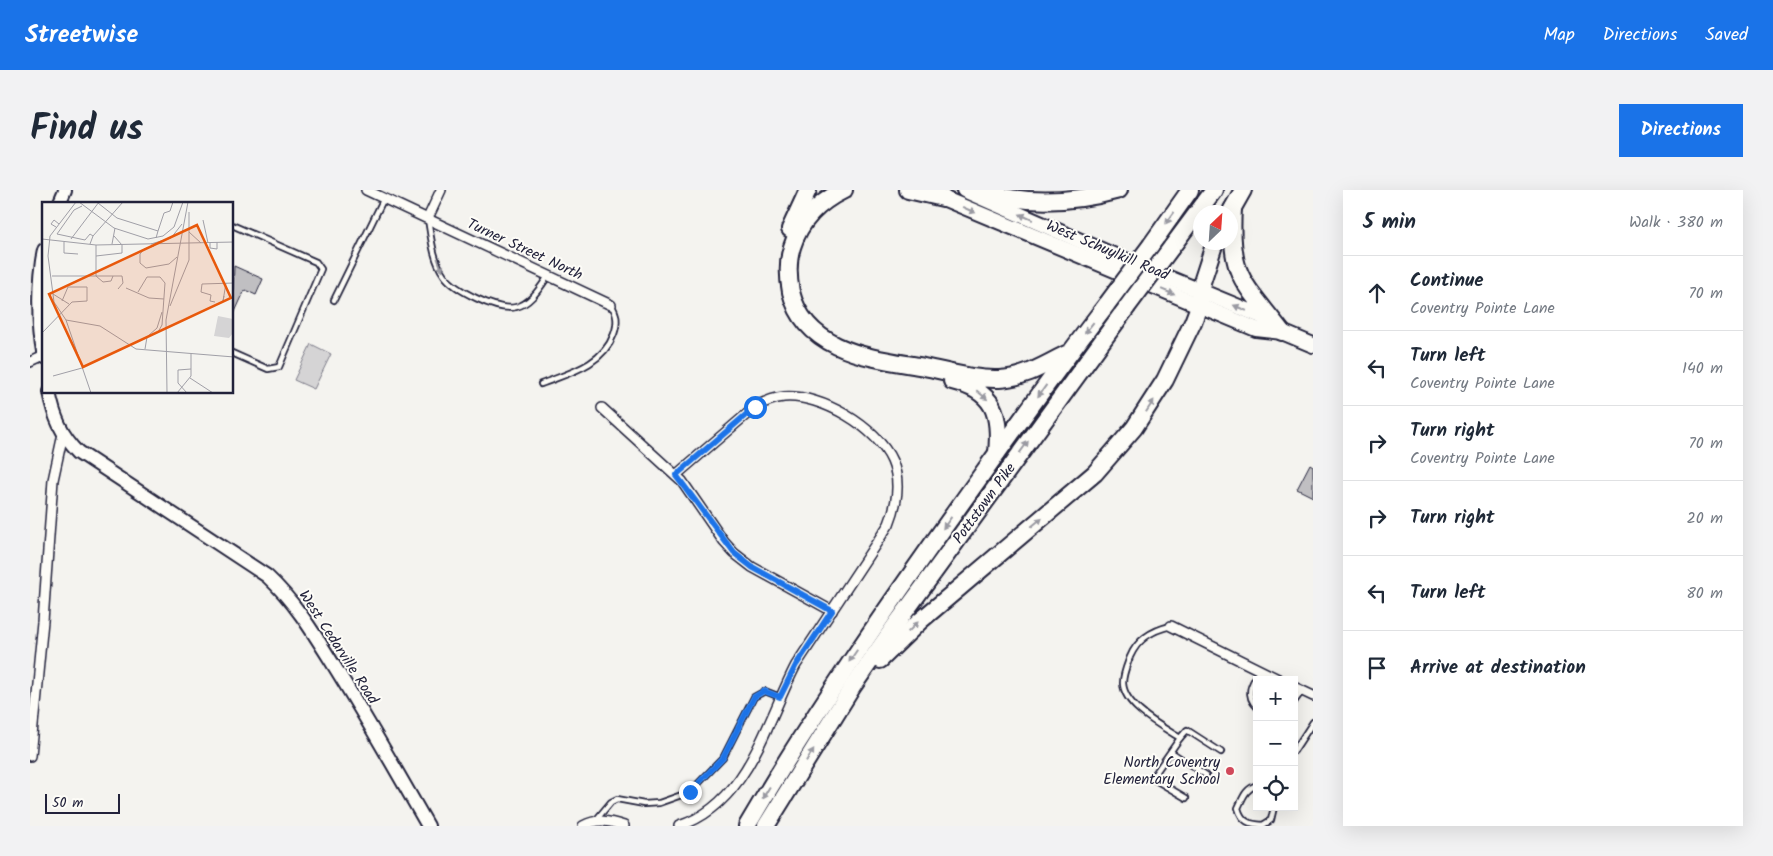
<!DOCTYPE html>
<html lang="en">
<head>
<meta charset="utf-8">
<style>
	body { margin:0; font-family:Kalam,sans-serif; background:#f2f2f3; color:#1f2937 }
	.controls { position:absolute; right:15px; bottom:15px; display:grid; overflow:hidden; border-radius:0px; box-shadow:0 5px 20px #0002 }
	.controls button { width:45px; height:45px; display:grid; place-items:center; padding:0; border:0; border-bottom:1px solid #e0e1e3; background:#fff; color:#1f2937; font:25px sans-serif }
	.compass { position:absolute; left:1163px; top:15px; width:45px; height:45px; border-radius:50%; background:#fff; box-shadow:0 5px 20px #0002; rotate:25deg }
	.scale { position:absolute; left:15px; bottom:12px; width:75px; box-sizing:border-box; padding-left:5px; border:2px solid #22223b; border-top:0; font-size:14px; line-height:18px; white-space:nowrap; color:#22223b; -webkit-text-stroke:4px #fdfcf7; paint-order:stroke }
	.stop { position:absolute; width:15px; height:15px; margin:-11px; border:4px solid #1a73e8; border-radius:50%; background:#fff }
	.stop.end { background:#1a73e8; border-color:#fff; box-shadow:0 1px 5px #0008 }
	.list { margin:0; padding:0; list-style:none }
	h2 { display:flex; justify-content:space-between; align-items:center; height:65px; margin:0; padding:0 20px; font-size:21px }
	h2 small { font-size:16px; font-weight:400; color:#747a83 }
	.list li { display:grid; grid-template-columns:32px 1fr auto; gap:15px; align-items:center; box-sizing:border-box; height:75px; padding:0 20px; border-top:1px solid #e0e1e3 }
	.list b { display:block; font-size:19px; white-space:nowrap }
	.list p { margin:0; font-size:16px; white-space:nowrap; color:#747a83 }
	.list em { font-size:16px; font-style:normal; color:#747a83 }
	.icon { flex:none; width:28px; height:28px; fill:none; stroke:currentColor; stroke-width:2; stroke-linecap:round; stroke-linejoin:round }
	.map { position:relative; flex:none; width:1283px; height:636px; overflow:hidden; border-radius:0px }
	header { display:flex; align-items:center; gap:30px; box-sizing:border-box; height:70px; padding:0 25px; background:#1a73e8; color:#fff }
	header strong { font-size:24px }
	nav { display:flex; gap:28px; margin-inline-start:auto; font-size:18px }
	.intro { display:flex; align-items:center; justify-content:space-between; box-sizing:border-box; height:120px; padding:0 30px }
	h1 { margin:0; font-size:35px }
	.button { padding:12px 22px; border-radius:0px; background:#1a73e8; color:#fff; font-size:18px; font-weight:700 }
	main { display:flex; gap:30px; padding:0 30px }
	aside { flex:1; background:#fff; border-radius:0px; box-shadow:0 5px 20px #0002 }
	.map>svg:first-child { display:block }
</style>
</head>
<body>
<header>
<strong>Streetwise</strong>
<nav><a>Map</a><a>Directions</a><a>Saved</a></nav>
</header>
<div class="intro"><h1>Find us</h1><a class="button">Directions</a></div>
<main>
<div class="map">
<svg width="1283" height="636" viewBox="0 0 1283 636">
	<rect width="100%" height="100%" fill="#f4f3ef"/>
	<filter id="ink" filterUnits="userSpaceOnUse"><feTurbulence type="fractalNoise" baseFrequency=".02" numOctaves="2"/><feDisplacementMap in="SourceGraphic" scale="10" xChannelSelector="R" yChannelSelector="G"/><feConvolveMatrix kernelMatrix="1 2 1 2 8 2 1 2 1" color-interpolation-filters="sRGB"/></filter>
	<g filter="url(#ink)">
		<path fill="#d5d4d5" stroke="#7c7b88" d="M281,154l20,10 -17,35 -20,-9z"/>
		<g fill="#c0bfc2" stroke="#22223b">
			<path d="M204,76l29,13 -7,16 -11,-5 -11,24 -2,-1z"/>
			<path d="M1280,274l3,2v31l-16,-8z"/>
		</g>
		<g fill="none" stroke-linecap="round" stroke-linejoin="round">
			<g stroke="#22223b" stroke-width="8">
				<g id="lane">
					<path d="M398,29c3,18 5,41 16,56 10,15 54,37 72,32 15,-3 25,-21 33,-32"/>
					<path d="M202,35l84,37 5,7 -42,98 -11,2 -36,-16"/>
					<path d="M304,110l50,-102"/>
					<path d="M511,194c28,-11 61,-18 73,-50 4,-11 4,-20 -3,-29"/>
					<path d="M1141,436c-18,4 -33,12 -41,31 -3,8 -7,17 -7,26 1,24 40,44 57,55l-28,40 34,20"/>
					<path d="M1264,512l8,-11"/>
					<path d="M1227,517c-13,-13 -5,-24 3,-37"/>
					<path d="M1150,548l7,-8 34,22"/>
					<path d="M1264,561l19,-29"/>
					<path d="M1141,562l35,23"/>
					<path d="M1227,595c-12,4 -14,13 -19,23 4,14 11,16 25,17l8,-5 3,-13"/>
					<path d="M566,630l15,-18 6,-3 27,5 15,-1 31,-11 33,-34 31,-61 11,-6 15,6"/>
				</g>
			</g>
			<g stroke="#22223b" stroke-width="12">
				<g id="street">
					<path d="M336,0l245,115"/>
					<path d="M398,28l13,-28"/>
					<path d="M0,172l13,-6"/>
					<path d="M572,218l80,73 42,61 10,11 18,14 80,44"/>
					<path d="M646,285l79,-68c9,-5 19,-9 29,-10 37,-3 93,30 108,64 9,21 5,43 -3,63l-93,141c-30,57 -48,139 -117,161"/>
					<path d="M1141,436l109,54"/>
					<path d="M1264,497l19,9"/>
					<path d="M0,566l13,-135 10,-141 10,-46"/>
					<path d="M553,636c15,-8 26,-5 41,0"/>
				</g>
			</g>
			<g stroke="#22223b" stroke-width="16">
				<g id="secondary">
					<path d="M29,14l6,-14"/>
					<path d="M14,60c-7,36 -6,72 0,108"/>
					<path d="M19,202c5,25 12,42 30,60l188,124c28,26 46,56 66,88 33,53 64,108 95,162"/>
				</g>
			</g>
			<g stroke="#22223b" stroke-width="18">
				<g id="primary">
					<path d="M934,0l144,63 153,63 21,16 31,13"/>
					<path d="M903,4l323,135 26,3"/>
				</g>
			</g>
			<g stroke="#22223b" stroke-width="20">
				<g id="highway">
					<path d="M814,0c-25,12 -44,31 -52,57 -5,16 -4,30 -1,45 15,61 83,66 133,75 25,5 51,13 75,12 25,-1 46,-14 67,-25"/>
					<path d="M878,0l35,8"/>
					<path d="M947,0c46,15 95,13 142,0"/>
					<path d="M1203,18c-4,69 10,73 49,124"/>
					<path d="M1200,23l13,-23"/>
					<path d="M760,39l18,-39"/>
					<path d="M1121,55l39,-55"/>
					<path d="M1141,58l43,-58"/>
					<path d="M922,191c42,10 49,32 45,72"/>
					<path d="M850,470l40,-39 175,-148 39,-45 31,-48 28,-58 6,-16 3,-24 13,-40"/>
					<path d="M717,636c65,-111 138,-216 213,-321 48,-67 96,-135 147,-201"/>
					<path d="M736,636l87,-140 41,-59 233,-320"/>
				</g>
			</g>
			<use href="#lane" stroke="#fdfcf7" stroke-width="4.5"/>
			<use href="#street" stroke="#fdfcf7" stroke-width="9"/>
			<use href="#secondary" stroke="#fdfcf7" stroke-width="12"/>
			<use href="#primary" stroke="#fdfcf7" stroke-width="14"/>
			<use href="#highway" stroke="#fdfcf7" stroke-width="16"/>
			<g stroke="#22223b" stroke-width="20" stroke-linecap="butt">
				<g id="highway-bridge">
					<path d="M1077,114l44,-59"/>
					<path d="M1097,117l44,-59"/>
				</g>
			</g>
			<use href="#highway-bridge" stroke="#fdfcf7" stroke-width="16"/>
		</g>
		<defs><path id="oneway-solid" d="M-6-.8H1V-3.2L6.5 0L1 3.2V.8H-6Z" transform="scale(1.25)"/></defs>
		<g fill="#9a9aa2">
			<use href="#oneway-solid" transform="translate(939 20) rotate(24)"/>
			<use href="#oneway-solid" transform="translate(996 27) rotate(-156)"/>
			<use href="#oneway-solid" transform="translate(1140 28) rotate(126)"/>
			<use href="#oneway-solid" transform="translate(410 75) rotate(69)"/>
			<use href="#oneway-solid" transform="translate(1138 102) rotate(23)"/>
			<use href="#oneway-solid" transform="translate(1210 118) rotate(-157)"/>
			<use href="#oneway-solid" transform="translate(1059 138) rotate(128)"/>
			<use href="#oneway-solid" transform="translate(1012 201) rotate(126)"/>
			<use href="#oneway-solid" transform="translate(952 205) rotate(40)"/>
			<use href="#oneway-solid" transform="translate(1120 216) rotate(-57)"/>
			<use href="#oneway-solid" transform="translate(994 257) rotate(-54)"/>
			<use href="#oneway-solid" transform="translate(1007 332) rotate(-40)"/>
			<use href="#oneway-solid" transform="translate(917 333) rotate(126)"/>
			<use href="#oneway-solid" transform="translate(883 437) rotate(-45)"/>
			<use href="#oneway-solid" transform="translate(823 466) rotate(124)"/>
			<use href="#oneway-solid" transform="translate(780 565) rotate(-58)"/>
			<use href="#oneway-solid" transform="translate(736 603) rotate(121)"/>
		</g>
	</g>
	<g fill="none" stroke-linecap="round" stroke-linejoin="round" filter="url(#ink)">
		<path stroke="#1a73e8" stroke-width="6" d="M660,602l33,-34 31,-61 10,-6 16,6 16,-32 36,-54 -80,-44 -18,-14 -58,-78 79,-68"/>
	</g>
	<circle fill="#d1495b" stroke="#fdfcf7" stroke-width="2" cx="1200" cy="581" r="5"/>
	<g text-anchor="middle" stroke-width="4" stroke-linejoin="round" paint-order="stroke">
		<g font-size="15" fill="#22223b" stroke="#fdfcf7">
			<text transform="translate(495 59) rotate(25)" y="5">Turner Street North</text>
			<text transform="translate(1078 60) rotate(23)" y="5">West Schuylkill Road</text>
			<text transform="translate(954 313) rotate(-54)" y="5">Pottstown Pike</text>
			<text transform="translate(309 457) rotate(57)" y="5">West Cedarville Road</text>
		</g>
		<g font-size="15" fill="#22223b" stroke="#fdfcf7" text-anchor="end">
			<text x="1190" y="577">North Coventry<tspan x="1190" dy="17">Elementary School</tspan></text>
		</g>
	</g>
	<g transform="translate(12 12)">
		<rect width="191" height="191" fill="#f4f3ef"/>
		<path d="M176,114l15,3v14l-4,5 -15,-2z" fill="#d5d4d5"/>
		<path fill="none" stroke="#a09fa7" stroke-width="1" d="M34,0l-26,34 -2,20 6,46 12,18 25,73M37,0l35,26 34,11 15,-3 11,-9 9,-25M56,1l19,15 41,13 -2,7M40,4l-8,4 -17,24 28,6 5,-6 3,2M161,18l5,23M14,25l-5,-3 3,-4 5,4M116,29l6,-18 6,-2 3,-9M147,30l12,11M0,37l54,6 138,-3M29,37l28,-37M22,40v11l14,1M168,41v5l7,1v-7M48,42l3,-8 30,-34M70,42l3,-16M109,42l20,-6 11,-14M112,44l-10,3 -4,5v9l6,5 23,-4 8,-7M54,54l26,-3v-8l-8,-9M10,74h70l1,7 -5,6M54,74v-31M54,74l7,6 8,-1 2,-5M84,86l23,10 15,1M96,90l9,-15h13l5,6 -3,42 -4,7 -11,5 -2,12M11,92l16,10M182,94l-1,5 3,-18M173,100l-5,-1 1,-6 -10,-3 1,-8 32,-1M128,104l19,-46v-48M24,118l34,6 36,23 98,8M0,131l30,-31 15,-1v-14h-19l-6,14M106,134l9,-8 5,-16M11,174l29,-8M148,176l23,15M125,191l-1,-73 22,-118M135,191l14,-17v-22M145,191l-9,-10v-13l13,-1"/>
		<path fill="#e8590c" fill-opacity="0.15" stroke="#e8590c" stroke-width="2.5" d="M155,23l34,73 -148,69 -34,-73z"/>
		<rect width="191" height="191" fill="none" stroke="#22223b" stroke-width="2.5"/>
	</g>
</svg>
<div class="controls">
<button>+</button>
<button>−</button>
<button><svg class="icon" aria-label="locate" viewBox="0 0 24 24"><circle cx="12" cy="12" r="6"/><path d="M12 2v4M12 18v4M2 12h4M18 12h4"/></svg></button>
</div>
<svg class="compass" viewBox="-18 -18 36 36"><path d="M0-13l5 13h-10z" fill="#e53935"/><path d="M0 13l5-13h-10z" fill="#747a83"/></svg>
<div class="scale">50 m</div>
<div class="stop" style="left:725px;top:217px"></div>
<div class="stop end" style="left:660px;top:602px"></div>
</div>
<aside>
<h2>5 min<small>Walk · 380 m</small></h2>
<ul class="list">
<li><svg class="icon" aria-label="ahead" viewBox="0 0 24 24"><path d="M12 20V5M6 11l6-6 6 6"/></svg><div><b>Continue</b><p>Coventry Pointe Lane</p></div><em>70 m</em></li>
<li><svg class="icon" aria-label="left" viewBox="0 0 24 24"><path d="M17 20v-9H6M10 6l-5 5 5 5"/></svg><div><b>Turn left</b><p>Coventry Pointe Lane</p></div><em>140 m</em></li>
<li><svg class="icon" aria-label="right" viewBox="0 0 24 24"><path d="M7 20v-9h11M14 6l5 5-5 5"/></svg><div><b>Turn right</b><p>Coventry Pointe Lane</p></div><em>70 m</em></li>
<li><svg class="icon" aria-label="right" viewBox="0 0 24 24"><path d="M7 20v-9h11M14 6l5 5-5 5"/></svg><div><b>Turn right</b></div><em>20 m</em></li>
<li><svg class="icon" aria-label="left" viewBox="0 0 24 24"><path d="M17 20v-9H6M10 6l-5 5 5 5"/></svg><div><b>Turn left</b></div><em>80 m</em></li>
<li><svg class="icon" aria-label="arrive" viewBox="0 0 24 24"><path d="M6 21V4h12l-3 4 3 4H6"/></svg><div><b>Arrive at destination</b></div></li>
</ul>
</aside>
</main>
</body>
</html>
